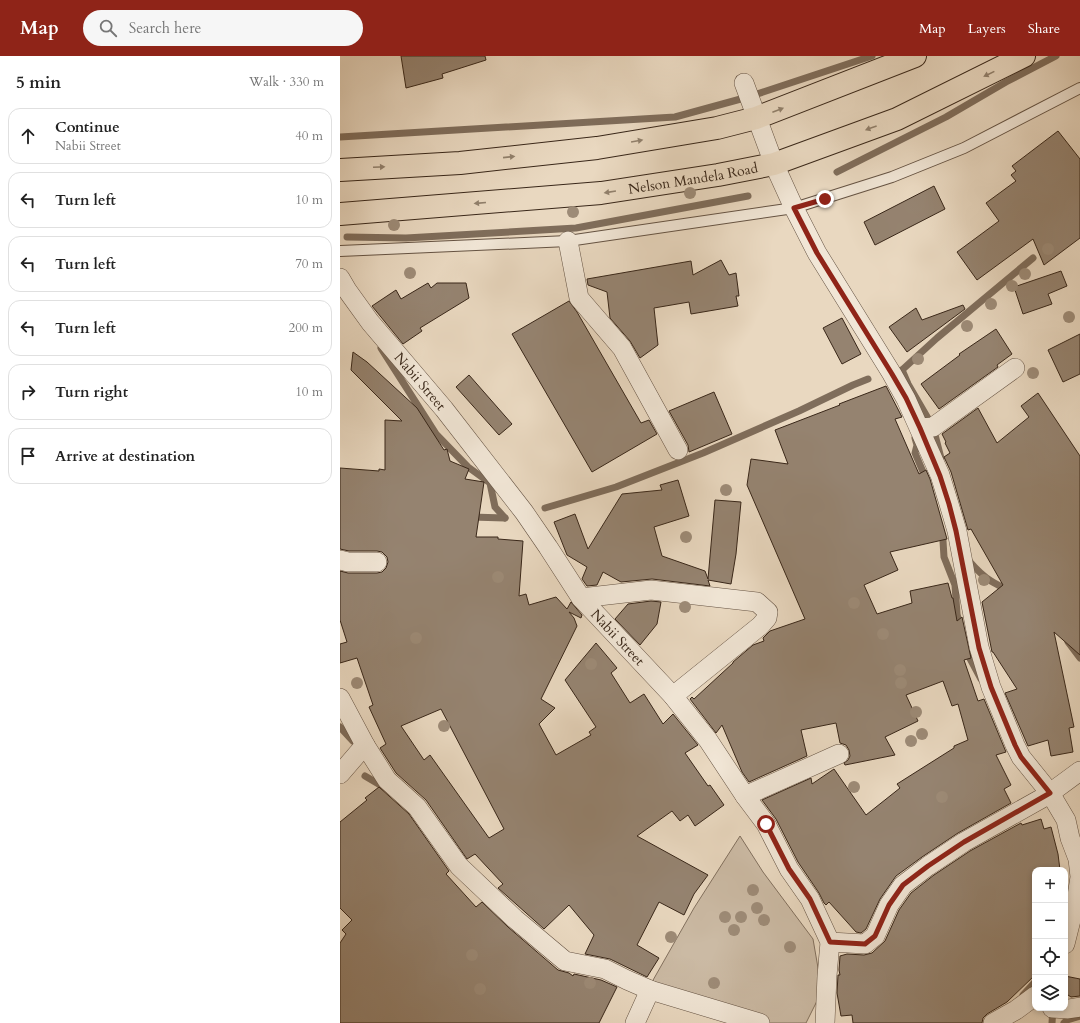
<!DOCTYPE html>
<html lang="en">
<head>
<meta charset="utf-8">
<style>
	body { margin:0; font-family:Cardo,serif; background:#f6f6f6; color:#222 }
	.controls { position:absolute; right:12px; bottom:12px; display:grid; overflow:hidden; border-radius:8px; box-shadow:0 2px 6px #0003 }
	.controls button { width:36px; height:36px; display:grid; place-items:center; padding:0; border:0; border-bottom:1px solid #e0e0e0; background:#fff; color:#222; font:20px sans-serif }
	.stop { position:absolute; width:12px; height:12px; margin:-9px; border:3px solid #8f2418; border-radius:50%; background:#fff }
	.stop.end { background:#8f2418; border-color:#fff; box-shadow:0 1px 4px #0008 }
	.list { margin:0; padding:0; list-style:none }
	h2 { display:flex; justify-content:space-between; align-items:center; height:52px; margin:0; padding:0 16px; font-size:17px }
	h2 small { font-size:13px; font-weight:400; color:#767676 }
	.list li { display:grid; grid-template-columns:26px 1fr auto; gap:12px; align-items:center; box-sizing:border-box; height:56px; margin:0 8px 8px; padding:0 8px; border:1px solid #e0e0e0; border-radius:12px }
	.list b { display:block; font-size:15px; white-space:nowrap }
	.list p { margin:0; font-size:13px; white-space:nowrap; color:#767676 }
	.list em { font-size:13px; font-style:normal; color:#767676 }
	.icon { flex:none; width:22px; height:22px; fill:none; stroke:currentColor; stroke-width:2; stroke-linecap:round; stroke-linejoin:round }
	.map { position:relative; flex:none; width:740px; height:967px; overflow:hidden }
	header { display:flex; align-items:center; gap:24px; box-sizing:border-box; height:56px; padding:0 20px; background:#8f2418; color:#fff }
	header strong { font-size:19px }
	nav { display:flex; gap:22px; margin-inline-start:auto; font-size:14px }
	.search { width:280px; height:36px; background:#f6f6f6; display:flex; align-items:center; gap:10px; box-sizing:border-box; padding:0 14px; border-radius:22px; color:#767676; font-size:15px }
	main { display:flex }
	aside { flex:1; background:#fff }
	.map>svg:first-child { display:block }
</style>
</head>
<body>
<header>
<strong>Map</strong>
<div class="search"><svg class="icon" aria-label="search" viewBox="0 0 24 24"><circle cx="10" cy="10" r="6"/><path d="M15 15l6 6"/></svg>Search here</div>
<nav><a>Map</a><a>Layers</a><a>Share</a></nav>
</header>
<main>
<aside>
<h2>5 min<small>Walk · 330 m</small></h2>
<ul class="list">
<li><svg class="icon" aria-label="ahead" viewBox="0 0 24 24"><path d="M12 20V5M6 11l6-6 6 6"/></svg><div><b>Continue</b><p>Nabii Street</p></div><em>40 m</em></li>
<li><svg class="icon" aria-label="left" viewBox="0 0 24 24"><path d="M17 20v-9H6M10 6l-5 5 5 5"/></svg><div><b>Turn left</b></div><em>10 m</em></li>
<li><svg class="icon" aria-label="left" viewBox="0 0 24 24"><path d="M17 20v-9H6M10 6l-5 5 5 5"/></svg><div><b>Turn left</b></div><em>70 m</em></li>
<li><svg class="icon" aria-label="left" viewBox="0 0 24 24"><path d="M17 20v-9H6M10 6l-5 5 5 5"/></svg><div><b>Turn left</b></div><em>200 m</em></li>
<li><svg class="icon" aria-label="right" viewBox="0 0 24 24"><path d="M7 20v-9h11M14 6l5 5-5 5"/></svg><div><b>Turn right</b></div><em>10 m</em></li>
<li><svg class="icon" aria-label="arrive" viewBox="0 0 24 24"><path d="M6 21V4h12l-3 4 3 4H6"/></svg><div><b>Arrive at destination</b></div></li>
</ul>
</aside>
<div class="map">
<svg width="740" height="967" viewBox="0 0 740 967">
	<rect width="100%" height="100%" fill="#e9d8c0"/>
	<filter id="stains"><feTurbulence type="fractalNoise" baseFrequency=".005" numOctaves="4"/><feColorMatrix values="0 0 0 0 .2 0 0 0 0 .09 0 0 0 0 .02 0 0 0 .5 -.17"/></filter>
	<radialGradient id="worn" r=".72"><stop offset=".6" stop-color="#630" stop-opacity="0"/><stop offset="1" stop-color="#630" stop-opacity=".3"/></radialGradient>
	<path fill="#cbbaa4" stroke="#82705e" d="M400,780l23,36 50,67 9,52 -16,32h-59l-103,-27 50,-88z"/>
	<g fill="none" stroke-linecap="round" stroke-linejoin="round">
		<g stroke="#7f6d5b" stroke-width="7">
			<path d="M0,81l335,-20 73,-20 124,-41"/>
			<path d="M497,116l109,-55 60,-35 50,-26"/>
			<path d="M7,181l59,1 170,-10 172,-32"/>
			<path d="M41,292l55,86 32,33 22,16 5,24 10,11"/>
			<path d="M562,314l6,14 25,43 8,31"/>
			<path d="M559,315l3,-1 35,-32 96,-80"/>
			<path d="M575,382l2,7 -2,8 11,26"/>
			<path d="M205,452l71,-21 87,-34 96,-42 54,-26 15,-6"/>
			<path d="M131,461l34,1"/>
			<path d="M601,475l2,10 1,16 11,28 2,29 3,14"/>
			<path d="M630,506c6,7 13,14 21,19 6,4 12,5 16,11"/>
			<path d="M728,586l12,16"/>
			<path d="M626,595l15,28"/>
			<path d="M0,671l13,14"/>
			<path d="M25,720l22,13"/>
			<path d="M683,939l12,-13"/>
			<path d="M712,967l1,-15"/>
			<path d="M724,967l3,-3 13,-4"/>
		</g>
	</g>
	<g fill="#958370" stroke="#392719" fill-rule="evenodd">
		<path d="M61,0h84l1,4 -44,14 1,4 -37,10z"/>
		<path d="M718,75l22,28v79l-36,27 -11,-26 -56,41 -20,-28 42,-31 -13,-18 30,-22 -5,-6 5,-4 -4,-5z"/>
		<path d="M594,130l11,23 -70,36 -11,-23z"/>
		<path d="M381,204l8,15 7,-2 3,23h-3l2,10 -47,8 -2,-12 -35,6 4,37 -18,13 -10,-17 -20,-23 -3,-26 -19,-7 -1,-6 104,-18 2,14z"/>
		<path d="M721,215l6,15 -19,8 4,10 -29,10 -9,-27z"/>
		<path d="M88,227l3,5 6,-5h29l3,15 -49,30 2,3 -19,13 -31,-38 24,-16 5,9z"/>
		<path d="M229,245l8,11 64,111 8,-3 8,14 -65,38 -80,-138z"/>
		<path d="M623,249l2,4 -58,43 -18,-25 27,-19 6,12z"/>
		<path d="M502,262l19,36 -19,10 -19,-36z"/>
		<path d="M656,273l16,25 -15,11 1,2 -59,42 -18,-25 39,-29 -1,-1z"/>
		<path d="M740,278v40l-17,8 -15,-32z"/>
		<path d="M13,296l14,10 50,46 27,42 3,-1 3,12 19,8 -4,10 19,3 -8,55h22v2l25,2 -4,55 7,-2 3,11 27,-8 11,12 4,-7 11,13 -1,3 -12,-6 5,6 3,8 -36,73 14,9 -16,16 17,31 35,-20 -2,-3 7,-5 -31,-47 31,-37 21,25 -6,5 19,30 14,-9 19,30 10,-10 25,31 -13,8 23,33 2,-1 14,20 -29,21 -7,-11 -8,6 -8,-10 -35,25 71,39 -14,19 -10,21 -25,-13 -22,43 22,13 -12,19 -37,-18 -25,-5 9,-19 -25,-30 -25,24 -46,-41 5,-4 -28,-30 -8,5 -41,-59 -30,-27 -16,-25 6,-4 -17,-37 4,-2 -16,-47 -17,5v-19l7,-2 -7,-22v-49l8,2h29l5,-1 4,-4 2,-6 -1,-5 -5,-5 -5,-1h-28l-9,-2v-81l39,3v-2l6,1v-50l17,1 -51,-51zM101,653l63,120 -15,9 -59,-83 -6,5 -23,-34z"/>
		<path d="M129,319l43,49 -13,11 -43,-48z"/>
		<path d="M546,330l16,31 -7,2 24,55 7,-4 4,9 17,60 -57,13 8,18 -34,15 13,29 35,-11 -2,-12 38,-8 4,15h1l4,23 5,-4 9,41 -7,2 14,41 6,-2 22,53 -10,3 15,30 -7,4 7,14 -53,30 -36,24 -26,19 -16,23 -14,30 -5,4 -5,-1 -27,-30 -3,3 -2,-2 -5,-10 -21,-31 -22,-43 -14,-19 49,-22 1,6 22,-15 32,46 34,-27 -3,-4 57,-36v-2l14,-6 -10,-36 -6,2 -9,-25 -37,14 12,26 -33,16 10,18 -50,10 -1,-2 4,-3 2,-4 -1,-6 -3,-5 -6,-2 -4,-20 -35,7 6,26 -58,26 -7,-10 -20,-47 -6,8 -26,-34 2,-2 2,2 39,-36v-1l20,-17 11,-4 -1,-3 7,-7 35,-12 -58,-134 4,-26 37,5 -13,-34 65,-25 -1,-1z"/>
		<path d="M374,336l18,42 -43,18 -1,-7 -19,-34z"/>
		<path d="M698,337l42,63v199l-26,-23 20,95 -5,1 4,24 -22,4 -3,-16 -20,6 -23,-53 12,-4 -24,-37h-1l-10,-50 21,-17 -32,-56 -3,1 -17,-58 -7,-15 6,-4 -5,-10 1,-1 -4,-8 36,-26 19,35 32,-26 -8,-11z"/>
		<path d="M338,424l11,36 -35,11 8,29 43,15 3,8 7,-79 26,2 -5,52 -5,30 -23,-4 2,6 -58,-7 -31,3 -18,-10 -6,13 -10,1 -5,-7 5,-12 -20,-12 -13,-33 21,-8 13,35 34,-55 40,-4 -2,-5z"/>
		<path d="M311,545l10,1 -4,22 -17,21 -25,-26 13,-15z"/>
		<path d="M39,731l30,27 40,57 -3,3 30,33 6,-5 26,25 50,43 11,3 4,3 1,-2 27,6 16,7 -18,36h-259v-80l6,-9 -4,-4 10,-10 -12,-12v-86l27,-22 -2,-2z"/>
		<path d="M701,763l3,10 7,-2 7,27 2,16h-25v105l-28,27 -20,12 -4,4 -1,5h-129l-1,-8 -11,1 -4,-23 1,-18h2l-1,-5 1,-14 7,-2 17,1 8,-2 13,-12 14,-31 12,-17 23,-18 36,-24 51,-28 1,2z"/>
		<path d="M725,920l15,3v17l-9,1 -6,-4z"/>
	</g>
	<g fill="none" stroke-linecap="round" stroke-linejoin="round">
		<g stroke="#655343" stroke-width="12">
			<path id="service" d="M0,195l228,-10 226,-33 98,-31 72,-29 116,-60"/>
		</g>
		<g stroke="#655343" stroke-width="20">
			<g id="minor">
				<path d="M404,27l30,81 20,44 23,45 75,121 14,25 34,76 9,29 8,27 22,116 12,40 24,58 6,12 29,36 16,27 4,18 8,21 2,18 -3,19 -12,48"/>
				<path d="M228,185l11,57 43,50 56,102"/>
				<path id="s1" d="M0,222l7,12 23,32 74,87 80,103 24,35 33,51 92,98 35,44 37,56 21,28 23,45 21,30 20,43 -3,34 -2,47"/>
				<path d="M580,372l13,-1 82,-59"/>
				<path d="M0,504l8,2h29"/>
				<path d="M241,542l70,-8 106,12 11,10 -1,6 -7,8 -87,70"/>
				<path d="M0,642l25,47 22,35 30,27 42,59 56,53 50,42 40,8 22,11 23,10 110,33"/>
				<path d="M0,718l25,-29"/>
				<path d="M405,740l94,-42"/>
				<path d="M490,886l35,2 10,-8 14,-31 14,-20 25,-19 36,-24 82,-46 34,-25"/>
				<path d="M712,952l16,1 12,-2"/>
				<path d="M295,967l15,-33"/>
				<path d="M653,967l23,-13 19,-14"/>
			</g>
		</g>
		<g stroke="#392719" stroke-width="24">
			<g id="primary">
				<path d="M0,114l120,-7 137,-15 120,-20 39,-10 159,-62"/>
				<path id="s2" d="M0,158l261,-21 117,-18 56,-11 123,-45 127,-63"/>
			</g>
		</g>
		<use href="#service" stroke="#f1e6d6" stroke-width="10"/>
		<use href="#minor" stroke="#f1e6d6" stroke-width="19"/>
		<use href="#primary" stroke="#e9d8c0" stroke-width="22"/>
	</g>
	<g fill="#9d8b77">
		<circle cx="350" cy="137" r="6"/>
		<circle cx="233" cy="156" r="6"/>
		<circle cx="54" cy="169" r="6"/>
		<circle cx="708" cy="193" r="6"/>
		<circle cx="70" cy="217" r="6"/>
		<circle cx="685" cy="218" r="6"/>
		<circle cx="672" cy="230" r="6"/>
		<circle cx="651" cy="248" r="6"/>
		<circle cx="729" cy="261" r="6"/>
		<circle cx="627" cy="270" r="6"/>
		<circle cx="578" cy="303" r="6"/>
		<circle cx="693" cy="317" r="6"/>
		<circle cx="386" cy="434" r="6"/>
		<circle cx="346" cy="481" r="6"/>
		<circle cx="158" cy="521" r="6"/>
		<circle cx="644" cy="524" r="6"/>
		<circle cx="514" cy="547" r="6"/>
		<circle cx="345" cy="551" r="6"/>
		<circle cx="543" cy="578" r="6"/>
		<circle cx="76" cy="582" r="6"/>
		<circle cx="251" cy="608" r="6"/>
		<circle cx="560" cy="614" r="6"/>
		<circle cx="17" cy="627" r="6"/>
		<circle cx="561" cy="627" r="6"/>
		<circle cx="576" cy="656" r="6"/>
		<circle cx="104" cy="670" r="6"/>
		<circle cx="582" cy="678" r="6"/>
		<circle cx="571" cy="685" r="6"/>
		<circle cx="514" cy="731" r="6"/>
		<circle cx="602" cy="741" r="6"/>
		<circle cx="413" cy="834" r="6"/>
		<circle cx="417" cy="852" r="6"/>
		<circle cx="385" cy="861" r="6"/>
		<circle cx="401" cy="861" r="6"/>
		<circle cx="424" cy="864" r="6"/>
		<circle cx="394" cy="874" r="6"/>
		<circle cx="331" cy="881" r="6"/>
		<circle cx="450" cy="891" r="6"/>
		<circle cx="132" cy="899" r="6"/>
		<circle cx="250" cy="927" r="6"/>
		<circle cx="374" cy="927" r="6"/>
		<circle cx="140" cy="933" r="6"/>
	</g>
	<defs><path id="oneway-solid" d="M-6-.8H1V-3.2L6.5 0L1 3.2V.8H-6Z"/></defs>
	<g fill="#91806c">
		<use href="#oneway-solid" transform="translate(649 18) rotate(154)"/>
		<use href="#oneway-solid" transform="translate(438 54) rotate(-21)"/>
		<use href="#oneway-solid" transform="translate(531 72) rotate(160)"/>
		<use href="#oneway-solid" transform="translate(297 85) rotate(-10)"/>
		<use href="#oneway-solid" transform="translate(169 101) rotate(-6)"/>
		<use href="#oneway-solid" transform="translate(39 111) rotate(-3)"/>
		<use href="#oneway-solid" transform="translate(270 136) rotate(171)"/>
		<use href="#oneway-solid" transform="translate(140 147) rotate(175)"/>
	</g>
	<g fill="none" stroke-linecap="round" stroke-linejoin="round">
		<path stroke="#8f2418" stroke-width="5" d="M426,768l23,45 21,30 20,43 35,2 10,-8 14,-31 14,-20 25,-19 36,-24 86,-49 -29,-36 -6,-12 -24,-58 -12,-39 -23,-117 -7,-27 -9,-28 -20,-48 -14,-30 -14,-24 -75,-121 -23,-45 31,-9"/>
	</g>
	<g text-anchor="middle" stroke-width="4" stroke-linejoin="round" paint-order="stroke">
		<g font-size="14" fill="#392719" stroke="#f1e6d6">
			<text dy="5" stroke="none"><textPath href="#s2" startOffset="355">Nelson Mandela Road</textPath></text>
			<text dy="5" stroke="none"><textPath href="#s1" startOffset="131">Nabii Street</textPath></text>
			<text dy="5" stroke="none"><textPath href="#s1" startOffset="455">Nabii Street</textPath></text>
		</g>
	</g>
	<rect width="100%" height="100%" filter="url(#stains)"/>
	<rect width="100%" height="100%" fill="url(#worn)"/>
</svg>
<div class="controls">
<button>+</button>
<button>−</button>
<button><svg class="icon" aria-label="locate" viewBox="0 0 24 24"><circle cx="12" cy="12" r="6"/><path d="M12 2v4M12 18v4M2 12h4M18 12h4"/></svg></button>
<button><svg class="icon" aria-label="layers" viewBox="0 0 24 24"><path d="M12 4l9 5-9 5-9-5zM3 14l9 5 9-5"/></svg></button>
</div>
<div class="stop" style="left:426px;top:768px"></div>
<div class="stop end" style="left:485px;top:143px"></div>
</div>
</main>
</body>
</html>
